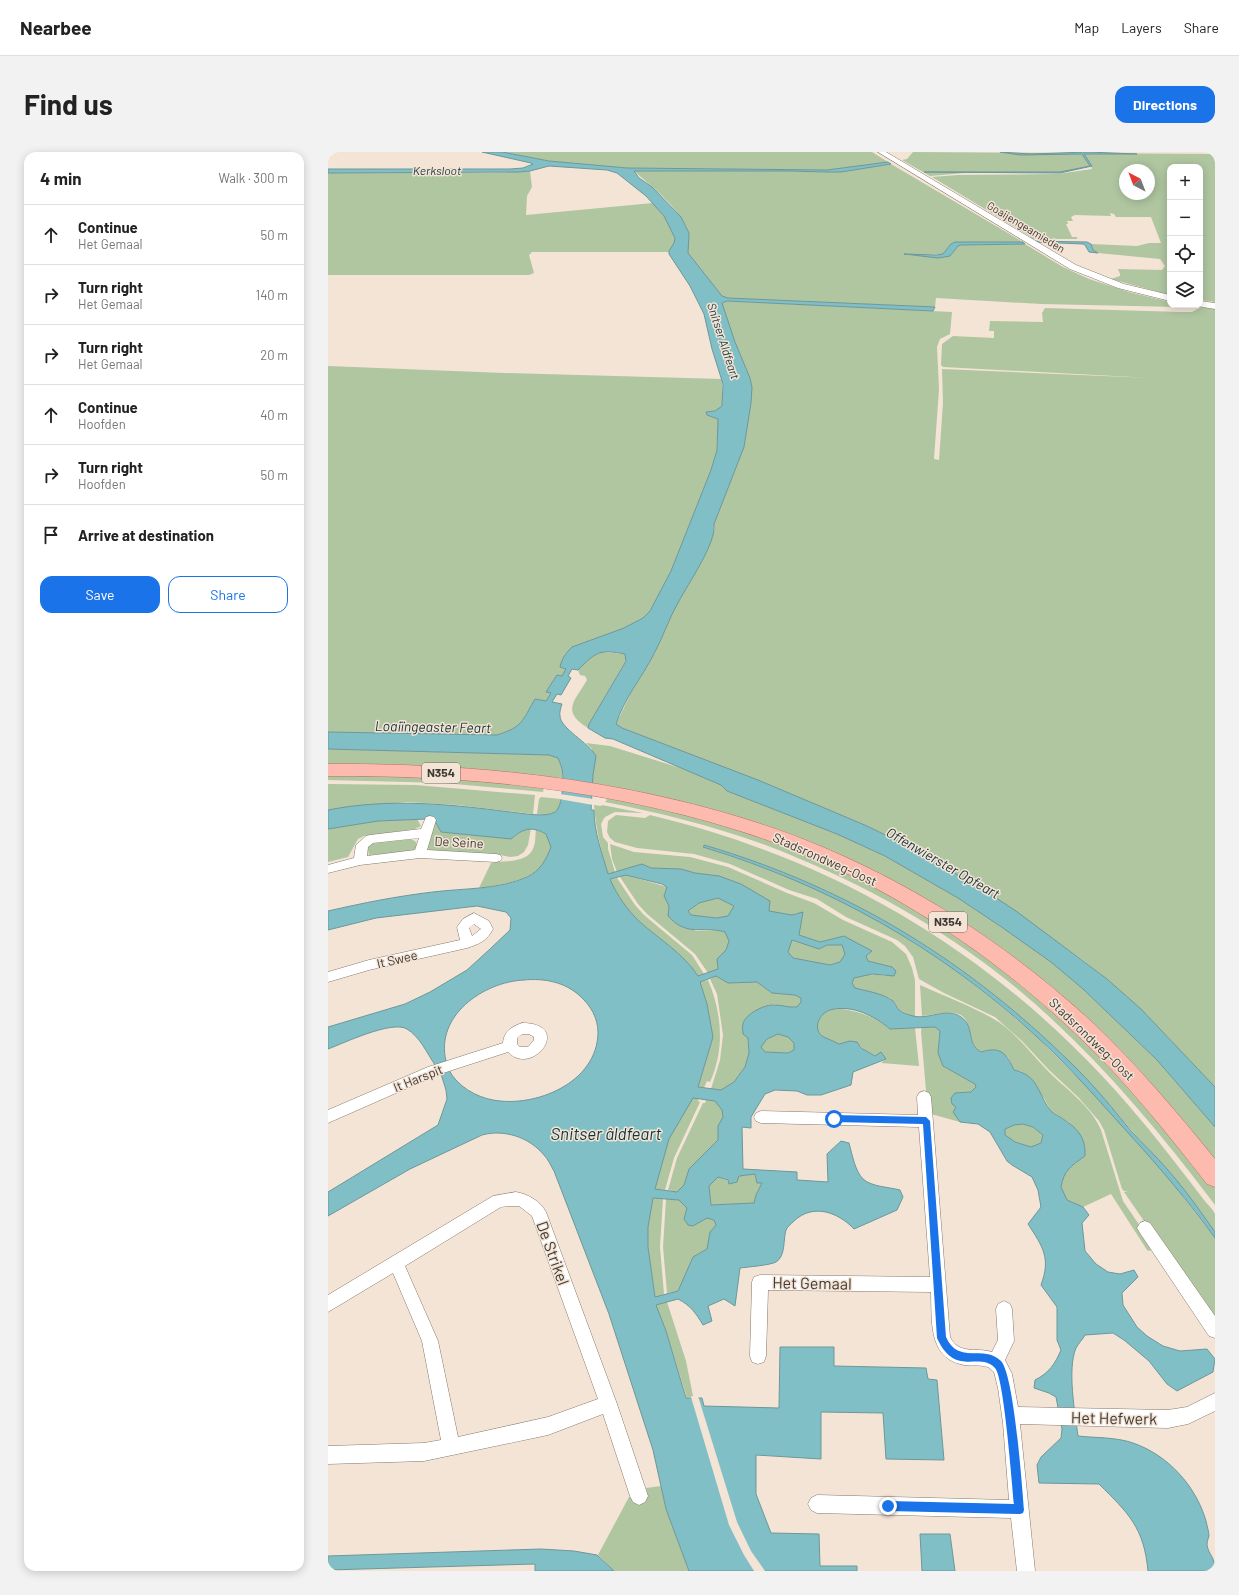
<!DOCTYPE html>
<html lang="en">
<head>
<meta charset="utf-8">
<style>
	body { margin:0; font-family:Barlow,sans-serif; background:#f2f2f2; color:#222 }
	.controls { position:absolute; right:12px; top:12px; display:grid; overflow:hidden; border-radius:8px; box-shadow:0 2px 10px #0003 }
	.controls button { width:36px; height:36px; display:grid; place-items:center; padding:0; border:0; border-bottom:1px solid #e0e0e0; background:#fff; color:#222; font:20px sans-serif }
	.compass { position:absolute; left:791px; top:12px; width:36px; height:36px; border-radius:50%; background:#fff; box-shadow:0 2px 10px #0003; rotate:318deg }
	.stop { position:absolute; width:12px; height:12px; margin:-9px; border:3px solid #1a73e8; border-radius:50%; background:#fff }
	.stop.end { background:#1a73e8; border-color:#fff; box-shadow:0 1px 4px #0008 }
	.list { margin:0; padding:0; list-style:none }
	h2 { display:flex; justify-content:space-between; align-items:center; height:52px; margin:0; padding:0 16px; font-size:17px }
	h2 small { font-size:13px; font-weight:400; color:#767676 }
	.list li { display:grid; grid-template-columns:26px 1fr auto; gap:12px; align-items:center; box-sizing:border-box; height:60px; padding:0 16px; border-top:1px solid #e0e0e0 }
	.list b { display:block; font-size:15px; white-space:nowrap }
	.list p { margin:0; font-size:13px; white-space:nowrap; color:#767676 }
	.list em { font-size:13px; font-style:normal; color:#767676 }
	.actions { display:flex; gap:8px; padding:12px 16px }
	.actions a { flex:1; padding:9px 0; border:1px solid #1a73e8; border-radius:12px; text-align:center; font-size:14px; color:#1a73e8 }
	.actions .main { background:#1a73e8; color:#fff }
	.icon { flex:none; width:22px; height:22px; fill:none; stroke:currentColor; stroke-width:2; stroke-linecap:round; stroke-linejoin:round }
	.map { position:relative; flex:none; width:887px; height:1419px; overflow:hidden; border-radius:12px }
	header { display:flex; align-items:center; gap:24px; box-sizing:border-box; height:56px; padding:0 20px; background:#fff; border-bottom:1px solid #e0e0e0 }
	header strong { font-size:19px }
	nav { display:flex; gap:22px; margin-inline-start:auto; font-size:14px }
	.intro { display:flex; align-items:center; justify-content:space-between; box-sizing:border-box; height:96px; padding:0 24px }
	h1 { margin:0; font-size:28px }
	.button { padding:10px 18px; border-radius:12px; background:#1a73e8; color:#fff; font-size:14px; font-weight:700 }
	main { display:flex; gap:24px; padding:0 24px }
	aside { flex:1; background:#fff; border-radius:12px; box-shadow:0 2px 10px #0003 }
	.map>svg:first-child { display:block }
</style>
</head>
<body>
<header>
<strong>Nearbee</strong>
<nav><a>Map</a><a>Layers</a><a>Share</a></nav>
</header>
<div class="intro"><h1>Find us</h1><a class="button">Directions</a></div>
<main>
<aside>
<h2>4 min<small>Walk · 300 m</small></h2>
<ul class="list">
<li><svg class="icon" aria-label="ahead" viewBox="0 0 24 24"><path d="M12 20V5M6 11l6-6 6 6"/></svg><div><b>Continue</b><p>Het Gemaal</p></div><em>50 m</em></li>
<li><svg class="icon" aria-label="right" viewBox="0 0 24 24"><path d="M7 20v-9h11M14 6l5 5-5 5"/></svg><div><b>Turn right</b><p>Het Gemaal</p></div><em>140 m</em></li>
<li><svg class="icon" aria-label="right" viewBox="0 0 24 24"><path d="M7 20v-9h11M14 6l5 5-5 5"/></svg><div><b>Turn right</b><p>Het Gemaal</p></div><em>20 m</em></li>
<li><svg class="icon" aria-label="ahead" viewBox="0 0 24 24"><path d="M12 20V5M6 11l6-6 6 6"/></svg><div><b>Continue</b><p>Hoofden</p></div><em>40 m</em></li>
<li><svg class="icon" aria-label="right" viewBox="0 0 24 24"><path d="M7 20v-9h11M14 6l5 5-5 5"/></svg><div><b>Turn right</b><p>Hoofden</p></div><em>50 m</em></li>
<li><svg class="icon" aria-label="arrive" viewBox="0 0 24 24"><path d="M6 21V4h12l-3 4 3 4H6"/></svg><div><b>Arrive at destination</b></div></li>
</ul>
<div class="actions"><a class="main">Save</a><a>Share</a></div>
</aside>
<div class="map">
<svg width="887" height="1419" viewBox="0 0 887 1419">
	<rect width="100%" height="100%" fill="#f3e4d6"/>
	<g fill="#afc6a0" fill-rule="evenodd">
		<path d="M174,0h370l16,10 -61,8 -200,-2 -78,-7z"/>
		<path d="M585,0l302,2v148l-15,-2v-133h-30v128l-59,-16 9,-3v-2l-2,-5 44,1 3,-4 -5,-7 -62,-6 -5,-3 -2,-6 46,2 12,-3h12l-10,-26h-35l-2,-3 -4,-1 1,3 -36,-1 -4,2 2,4h-6l1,3h-2l6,13h5v2h-48l2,-2 -99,-60 26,-2 100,-1 34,-5 -1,-3 -31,6 -96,1 -34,3 -28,-16 5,-1zM797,18h24v24h-24z"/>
		<path d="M563,12l132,78h-64l-8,2 -8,10 -38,1 45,1 8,-10 8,-2h59l38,23 26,12 40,13 41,10v3h7l1,2 -137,-3 -105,-6 -1,9 -210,-9 -5,-3 -32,-42c-1,-6 1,-11 1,-16 -1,-22 -39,-52 -55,-66h154l39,1h14z"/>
		<path d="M202,19l2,16 -5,9 -1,19 127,-12c7,8 26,29 21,40 -2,3 -4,5 -5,9h-137l-3,3 5,18 -5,2h-201v-102h165z"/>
		<path d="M397,149l227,11 -2,22 -10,5 -3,8 2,42 -5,70 5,1 4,-57 -1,-34 209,9 -208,-11 -2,-2 1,-21 11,-8 41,2v-7h-5l1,-10 53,1 -1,-9 3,-5 136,4h11l9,-5 14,2v778l-74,-78 -34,-30 -26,-20 -94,-67 -77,-45 -43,-21 -110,-46 -135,-52 -6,-4 15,-31 24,-40 18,-41 42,-83 -1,-5 30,-77 7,-44 -1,-25 -15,-36 -13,-38z"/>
		<path d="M0,214l176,7 218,6v27l-7,5 -9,1 1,3 11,4 -1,31 -6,20 -40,101 -21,40 -7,7 -19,10 -58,25 -6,14 7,1 -5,8 -5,-1 -11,17 5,1 -5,8 -11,-2c-13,22 -12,28 -38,36l-169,-3z"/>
		<path d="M273,500l24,2 1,6 -37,64 -1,4c-27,-17 -14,-26 -1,-48l-2,-4 -5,-1 -2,-5 10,-11z"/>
		<path d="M258,591l24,3 80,25 31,14 6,6 110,43 48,22 73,42 45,30 49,34 31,27 74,71 58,67v40l-139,-153 -248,-161 -236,-69v-35z"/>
		<path d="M0,597l221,6 9,3 4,12v8l-116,-9 -118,-3z"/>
		<path d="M0,621l66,1 150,13 -1,5 -99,-9 -116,-3z"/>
		<path d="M0,632l87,1 120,10 -2,19 -76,-9 -50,-3 -79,8z"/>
		<path d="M213,645l20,2c-2,16 -10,16 -24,15l2,-15z"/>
		<path d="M278,646l43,6 123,36 103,45 93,57 124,102 100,114 23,29v18c-58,-77 -121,-152 -195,-214 -66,-55 -141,-99 -220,-132 -62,-27 -129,-44 -195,-57l2,-2z"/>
		<path d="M266,653l7,1 1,-1 41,8 -28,-1 -10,5 -2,3 -2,4 2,13 5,6v6l7,23 -7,2c-7,-23 -12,-45 -14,-69z"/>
		<path d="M288,663l29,3 5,-3c209,50 376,159 509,327 15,19 30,38 45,58 3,4 9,9 11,14 0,5 0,13 0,18 -15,-21 -30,-43 -48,-63 -11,-13 -24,-25 -35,-38 -18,-21 -35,-42 -55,-62 -107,-107 -228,-181 -373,-224l-2,1 85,30 39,17 59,31 65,42 45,35 42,36 54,54 72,80 52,67v86l-91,-132 4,-1h-4l-2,-2 -18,-59 -5,-9 -20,-23 -31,-29 -26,-28 -27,-24 -51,-24 -25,-14 -6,-22 -8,-11 -8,-6 -51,-23 -29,-18 -28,-9 -59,-26 -36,-10 -57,-6 -22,-6 -5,-4 -3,-6 1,-11z"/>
		<path d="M89,667l4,7 -6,3 -51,7 -6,3 -10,18 -20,5v-33l50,-8z"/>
		<path d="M107,669l6,11 70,7 11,-8 9,-3 -3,17 -4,7 -6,4 -8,1 -15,-3 -66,-4 -3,-5z"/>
		<path d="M208,678l10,4 6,13c-3,5 -4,10 -7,15 -11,18 -47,24 -66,26l12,-25c14,-3 38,1 43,-17 2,-5 1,-11 2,-16z"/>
		<path d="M82,686l6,4 1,4 -5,6 -43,3 -2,-9 3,-3z"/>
		<path d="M282,692l24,8 56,5 38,10 59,26 27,10 29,17 49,22 14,12 6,14 3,12v37l-16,-7 -4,-7 -5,-5 -35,-10 -4,-5 2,-5c11,-4 21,-4 33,-2l6,-9 -24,-6 -2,-5 5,-5 -27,-15 -24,6 -21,-7 -2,-22 -5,2 -24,-4 1,-10 -28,-17 -22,-8 -24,-3 -14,-4 -30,-1 -9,-4 -25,8 -5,-13z"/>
		<path d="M298,723l41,12 -3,9 5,10 -1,10 28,15 21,-1 8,2 4,9 -3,9 -9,9 1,10 -10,4 -13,-19 -48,-40 -9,-10 -18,-27z"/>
		<path d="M289,726l18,27 9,10 48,40 12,19 -6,2c-14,-22 -39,-37 -58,-54 -13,-12 -23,-27 -30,-43z"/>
		<path d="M390,746l17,8 -7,10 -12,2 -25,-3 -3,-4 11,-8z"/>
		<path d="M463,788l28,9 8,-4h15l3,9 -5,8 -10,3 -37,-7 -5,-6z"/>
		<path d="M388,824l12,7 29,-1 15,11 23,2 6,3v4l-4,5 -7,1 -17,-4 -25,34 1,15 -4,14 -11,15 -13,8 -10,-1 9,-29 3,-25 -6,-41 -7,-15z"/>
		<path d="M380,828c14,33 17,69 2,102l-3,-1 -3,7 -6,-1 15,-50 -6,-33 -7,-22z"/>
		<path d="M592,833c24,11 49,20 72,33 22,12 37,34 54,51 18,19 44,35 55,61l22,71 32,47 -6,3 -2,-1 -36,-56 -28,13 -16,-7 -7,-13c4,-17 11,-21 25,-31l-15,-33 -19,-12 -7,-13 -22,-26 -8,-2 -6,-13 -20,-7 -7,2c-16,-9 -5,-36 -27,-39 -10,-1 -22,2 -32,3z"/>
		<path d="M514,857c19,3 34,8 48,20l25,-1 4,38 -38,-3 5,-4c-11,-3 -23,-7 -29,-17l-7,-1 -11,3c-5,-3 -13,-5 -18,-9 -9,-8 -2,-22 8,-25 4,-1 9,-1 13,-1z"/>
		<path d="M594,875h13l5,4 -2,22 5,13 32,18 1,3 -5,5 -16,1 1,14 -3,5 7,10 -29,-8 -5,-23 -5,-60z"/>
		<path d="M450,882l10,3 6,6v7l-6,3 -23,-1 -4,-5 6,-8z"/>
		<path d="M365,945l6,1 -1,3 2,1 -26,56 -9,32 -10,-1 14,-50z"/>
		<path d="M378,948l10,1 6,9 1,7 -5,9v14l-29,29 -5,16 -7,7 -9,-2 9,-32 26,-55h2z"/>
		<path d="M695,972l10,3 10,8 -2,8 -10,4 -16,-5 -11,-7 1,-6 9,-4z"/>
		<path d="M427,1022l2,9h5l-6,12 -1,8 -44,2 -2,-19 9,-9 10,4 1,2 10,-7z"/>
		<path d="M325,1046l10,1 -3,48 4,47 -9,3 -7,-50v-20z"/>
		<path d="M338,1047l13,1 8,8 6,18 14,-8 7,2 2,5 -6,7 -3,17 -14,8 -15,34 -11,2 -4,-46z"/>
		<path d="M339,1150l19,59 7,35 -6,2 -21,-67 -10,-26z"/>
		<path d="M333,1334l5,23 23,62h-75l-16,-16 31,-58 18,-4 -1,-5z"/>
	</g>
	<g fill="#81bfc6" stroke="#6d979a" fill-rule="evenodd">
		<path d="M154,0h20l47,9 78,7 200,2 61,-8 3,2 -50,8h-14l-39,-1h-154l5,7 13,9 29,30 8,16 -1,20 34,43 6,2 207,9 -2,4 -206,-10 -5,2 13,39 15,36 2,9 -1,16 -7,44 -30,77c3,18 -26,60 -35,77 -10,17 -16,36 -25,53 -12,23 -30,45 -38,70l6,4 136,52 109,46 43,21 77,45 29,19 91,68 34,30 74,78v40l-58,-67 -74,-71 -32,-27 -48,-34 -45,-30 -73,-42 -48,-22 -110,-43 -6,-6 -108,-46 -8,-1 -17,-10 1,-4 37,-63 -1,-7c-26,-5 -29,-2 -47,16l-6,-1 -4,7 3,2 -10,17 -4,-1 -5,8 10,2c-1,3 -3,9 -2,12 0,12 29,27 36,40l-3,19 -2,35h3c0,22 8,43 14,64l34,-10 9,4 30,1 14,4 24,3 22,8 29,17 -1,10 23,4 11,-3 -4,23 21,7 24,-6 28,15 -6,5 2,5 24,6 4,4 -2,5 -22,-2 -18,4 -2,5 3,5c11,3 25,5 35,11 5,2 6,8 9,11 3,3 11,5 14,6 15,4 34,-9 48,1 14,9 5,27 20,35 20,-6 25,1 33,18 25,6 23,22 36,40 2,3 7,5 10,7 16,10 26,19 25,39 -14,10 -21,14 -24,31l6,13 16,7 6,8 -7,8 3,28 11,13 12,8 12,2 14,-4 4,7 -16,16 1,12 14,22 10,9 16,10 17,5 27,-2 8,10 -2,13 -36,19 -10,-7 -18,-23 -25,-21 -11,-7 -28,2c-2,4 -7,9 -9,13 -9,21 -1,65 2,88 18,2 38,1 55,7 35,12 63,43 73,78 1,5 3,11 3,15 -1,3 -2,6 -2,9 2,11 8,11 8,26h-67c-4,-44 -20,-58 -49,-87l-60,-1 -2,-18 4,-8 20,-19 1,-9 -6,-32 -7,-4 -15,-5 1,-8c14,-7 20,-16 26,-30l-4,-10v-33l-16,-22c10,-27 2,-38 -13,-61l13,-17 -3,-17 -6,-13 -20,-12 -5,-4 -17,-29 -12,-8 -18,-2 -7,-10 3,-5 -4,-3 -1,-6 4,-5 16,-1 5,-5 -1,-3 -32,-18 -5,-13 2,-22 -5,-4 -45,2c-15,-13 -39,-25 -60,-19 -10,3 -18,18 -8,26 5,3 12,5 17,8l11,-3 7,1 4,6 14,8 6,-4 5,7 -33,13 -2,13 -30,10h-14l-10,-4 -22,-1 -10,4 -14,23v11l-9,-1 1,42 54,3v8l31,2 -1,-28 14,-13 8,2c3,11 6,28 14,36 9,8 26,8 37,11l3,7 -6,13 -43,19c-16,-17 -41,-26 -60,-8 -3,3 -7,6 -8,9 -3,9 0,26 -10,32 -5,3 -28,5 -36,6l-5,38 -11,-7 -16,7 4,15 -9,4c-7,-12 -13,-20 -25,-26l-22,6 10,26 20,67h16l2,8 75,2 1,-61h54v19l92,2 2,11 9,1 7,80 -58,-1 -3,-46 -62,-1v47l-65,-4v39l15,39 48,1 1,32h37v5h-168l-23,-62 -13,-59 -44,-136 -55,-143c-3,-5 -6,-12 -10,-16 -15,-18 -40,-26 -62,-20l-72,34 -82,47v-24l110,-67 9,-26 -1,-9 -5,-16 8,-4c8,16 27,27 44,30 42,8 104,-17 105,-67 0,-15 -7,-27 -18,-37 -15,-14 -36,-18 -56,-16 -41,2 -89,36 -78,81l-11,4c-8,-12 -15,-28 -28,-36 -15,-9 -63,14 -79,20v-22l77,-23 25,-12 37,-22 23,-21 20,-19 1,-12 -5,-6 -29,-6 -101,12 -48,12v-19c35,-8 70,-15 105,-19 31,-4 65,-2 94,-15 13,-6 19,-17 24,-30l-5,-13c-15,-8 -22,-6 -35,5l-70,-7 -6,-11 -8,-2 -49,2 -50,8v-19c61,-12 121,-6 182,2 10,1 37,6 45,0 8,-5 9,-34 7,-43 -1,-4 -3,-8 -4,-11l-9,-3 -221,-6v-17l169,3c26,-8 25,-14 38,-36l11,2 5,-8 -5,-1 11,-17 5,1 4,-7 -6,-2c2,-9 6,-14 12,-20l52,-19 19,-10 7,-7 21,-40 40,-101 6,-20 1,-31 -11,-4 -1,-3 9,-1 7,-5 1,-22 -11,-35 -8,-35 -14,-28 -21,-32v-3l5,-8 1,-5 -11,-22 -18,-20 -29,-23 -10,-3 -58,-4 -19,5 -11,1 -191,1v-4h182l13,-1 10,-4 -2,-1zM298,723l36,9 5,3 -3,9 5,10 -1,10c20,22 34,9 57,16l4,9 -3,9 -9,9 1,10 -20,7c-14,-22 -39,-37 -58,-54 -13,-12 -23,-27 -30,-43zM390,746l16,8 -6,10 -12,2 -25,-3 -3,-4 11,-8zM464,788l27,9 8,-4h15l3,9 -5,8 -10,3 -37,-7 -5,-6zM388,824l12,7 29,-1 15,11 23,2 6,3v4l-4,5c-8,1 -14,-2 -22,-2 -10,-1 -30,9 -32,19 -1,3 0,7 0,10l5,4 1,15 -4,14 -11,15 -13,8 -23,-3 15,-50 -6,-33 -7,-22zM450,882l10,3 6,6v7l-6,3 -23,-1 -4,-5 6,-8zM365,946l22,3 7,9 1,7 -5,9v14l-29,29 -5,16 -7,7 -22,-3 14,-50zM695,972l10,3 10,8 -2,8 -10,4 -16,-5 -10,-7v-6l9,-4zM427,1022l2,9h5l-6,12 -2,8 -43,2 -2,-19 9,-9 10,3 1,4 8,-2 2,-6zM325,1046l26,2 8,8 -3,11 4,6 5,1 14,-8 7,2 2,5 -6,7 -3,17 -14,8 -15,34 -23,6 -7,-50v-20z"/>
		<path d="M672,0l30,2 58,-2 49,2h-53l8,12 -32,7 -136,-1h136l30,-6 -8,-12 -62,1z"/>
		<path d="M703,89l56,1 4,2 2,6 5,3 -9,-1 -4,-7 -2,-1 -49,-2z"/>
		<path d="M627,90h68l2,2 -64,1 -3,1 -8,10 -12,2 -34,-4 32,1 7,-1 8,-10z"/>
		<path d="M376,693c146,43 266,117 373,224 20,20 37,41 54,62 12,13 25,25 36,38 18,20 33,42 48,63v6c-26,-36 -54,-69 -84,-102 -31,-34 -61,-69 -95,-100 -97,-89 -208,-151 -333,-189z"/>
		<path d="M592,1382h30l5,37h-33z"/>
		<path d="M213,1397l33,2 23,4 17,16h-79v-7l-207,6v-14z"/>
	</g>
	<g fill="#f3e4d6">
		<path d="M232,642l33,5v6l-34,-6z"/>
		<path d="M366,1244h4l39,126 14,29 14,20h-11l-10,-16 -15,-30 -38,-128z"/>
	</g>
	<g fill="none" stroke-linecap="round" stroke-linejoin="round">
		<g stroke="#86796c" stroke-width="1">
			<g id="minor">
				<path d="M102,664l4,1 2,3 -9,30 69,4 4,1 2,3 -2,3 -4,1 -76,-4 -60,7 -32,8v-8l26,-7 2,-13 10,-9 4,-1 51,-6 5,-12zM91,686l-4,12 -48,6 1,-9 5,-4z"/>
				<path d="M146,761l15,8 4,8c-6,12 -14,15 -26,19l-98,22 -41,12v-10l41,-12 91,-20 -3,-13 6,-8zM146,772l7,5 -9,7 -3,-8z"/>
				<path d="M194,871c52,0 11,55 -14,29l-71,23 -109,48v-13l100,-43 75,-24c1,-12 8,-16 19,-20zM194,882h7l5,3v3l-6,7h-8l-3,-3v-6z"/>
				<path d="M596,939l5,2 2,4 19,240c9,18 25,10 42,15l6,-12 -2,-31 2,-5 6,-3 6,3 2,5 2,32 -9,19 7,14 6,33 150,3 19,-3 28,-14v18l-27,13 -20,4 -148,-4 15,147h-18l-6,-53 -194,-5 -6,-3 -3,-6 3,-6 6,-3 192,5 -6,-77 -5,-35 -4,-16 -6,-5c-9,-3 -19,0 -28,-3 -32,-8 -28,-45 -29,-72l-163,-2 -2,66 -2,6 -6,2 -6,-2 -2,-6 2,-74 2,-5 6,-2 170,2 -11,-150 -158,-4 -5,-2 -2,-4 2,-4 5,-2 157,4 -1,-18 2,-4z"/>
				<path d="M188,1040c12,2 24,9 30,20l71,192 31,92 -3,6 -6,3 -6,-3 -3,-6 -27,-82 -55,21 -124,26 -96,3v-18l96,-3 17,-3 -19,-99 -29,-68 -65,39v-17l165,-99zM183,1054h8l13,10 66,183 -50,18 -90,20 -20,-96 -33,-75 96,-59z"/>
				<path d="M817,1069l5,2 65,93v22l-6,-2 -69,-103 -3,-5 3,-5z"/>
			</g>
		</g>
		<g stroke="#86796c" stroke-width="1">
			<g id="tertiary">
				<path d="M550,0h8l190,113 48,19 46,11v6l-52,-13 -48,-19z"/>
				<path d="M872,149l15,2v6l-18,-3 3,-1z"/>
			</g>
		</g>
		<g stroke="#ba7061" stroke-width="1">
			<path id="primary" d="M0,612c143,-1 290,14 427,58 125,40 242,112 338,201 44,42 84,89 122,136v28l-8,-3c-41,-52 -82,-104 -130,-149 -95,-91 -212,-165 -337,-204 -132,-42 -274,-56 -412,-55z"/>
		</g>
		<use href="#minor" fill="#fff" fill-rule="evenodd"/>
		<use href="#tertiary" fill="#fff" fill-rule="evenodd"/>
		<use href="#primary" fill="#fdbbaf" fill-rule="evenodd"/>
	</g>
	<path fill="#1a73e8" d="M506,963l92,2 4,4 16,216c12,28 38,7 55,24 13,14 21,124 23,149l-1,3 -3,1 -132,-3 -3,-1 -2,-4 2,-3 3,-2 126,3c-2,-20 -10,-127 -19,-136 -16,-17 -40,10 -58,-30l-14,-214 -89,-2 -4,-3z"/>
	<g text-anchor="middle" stroke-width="3" stroke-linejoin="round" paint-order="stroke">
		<g font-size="11" fill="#3f3934" stroke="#f3e4d6">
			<text transform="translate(698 75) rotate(31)" y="4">Goaijengeamieden</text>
		</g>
		<g font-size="12" font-style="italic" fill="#153539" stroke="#f3e4d6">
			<text x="109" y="23">Kerksloot</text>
			<text transform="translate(395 189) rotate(72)" y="4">Snitser Aldfeart</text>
		</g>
		<g fill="#f3e4d6" stroke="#756c65" stroke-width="1">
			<rect x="94" y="611" width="38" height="20" rx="3"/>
			<rect x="601" y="760" width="38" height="20" rx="3"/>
		</g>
		<g font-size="12" font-weight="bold" fill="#3f3934">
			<text x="113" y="625">N354</text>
			<text x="620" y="774">N354</text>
		</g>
		<g font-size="13" fill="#3f3934" stroke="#f3e4d6">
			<text transform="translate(131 690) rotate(3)" y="5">De Seine</text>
			<text transform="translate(497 707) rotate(24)" y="5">Stadsrondweg-Oost</text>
			<text transform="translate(69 807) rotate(-13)" y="5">It Swee</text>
			<text transform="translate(764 887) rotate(44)" y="5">Stadsrondweg-Oost</text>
			<text transform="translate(90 926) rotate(-22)" y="5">It Harspit</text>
		</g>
		<g font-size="14" font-style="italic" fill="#153539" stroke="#f3e4d6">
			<text transform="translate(105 575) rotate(1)" y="5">Loaiïngeaster Feart</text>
			<text transform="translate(615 711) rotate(30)" y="5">Offenwierster Opfeart</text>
		</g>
		<g font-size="16" fill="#3f3934" stroke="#f3e4d6">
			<text transform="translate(225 1101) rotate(70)" y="6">De Strikel</text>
			<text transform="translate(484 1131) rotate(1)" y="6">Het Gemaal</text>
			<text transform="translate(786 1266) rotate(1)" y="6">Het Hefwerk</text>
		</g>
		<g font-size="17" font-style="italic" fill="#153539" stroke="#f3e4d6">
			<text x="278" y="988">Snitser âldfeart</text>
		</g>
	</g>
</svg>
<div class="controls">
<button>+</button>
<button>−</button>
<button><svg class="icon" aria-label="locate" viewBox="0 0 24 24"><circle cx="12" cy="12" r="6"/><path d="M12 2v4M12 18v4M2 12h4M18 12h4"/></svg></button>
<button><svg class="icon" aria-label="layers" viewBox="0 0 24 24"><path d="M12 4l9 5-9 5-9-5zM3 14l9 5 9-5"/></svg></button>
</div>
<svg class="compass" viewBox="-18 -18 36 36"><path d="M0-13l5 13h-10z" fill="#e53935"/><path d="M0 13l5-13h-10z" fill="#767676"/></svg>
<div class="stop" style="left:506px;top:967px"></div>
<div class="stop end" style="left:560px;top:1354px"></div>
</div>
</main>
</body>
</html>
